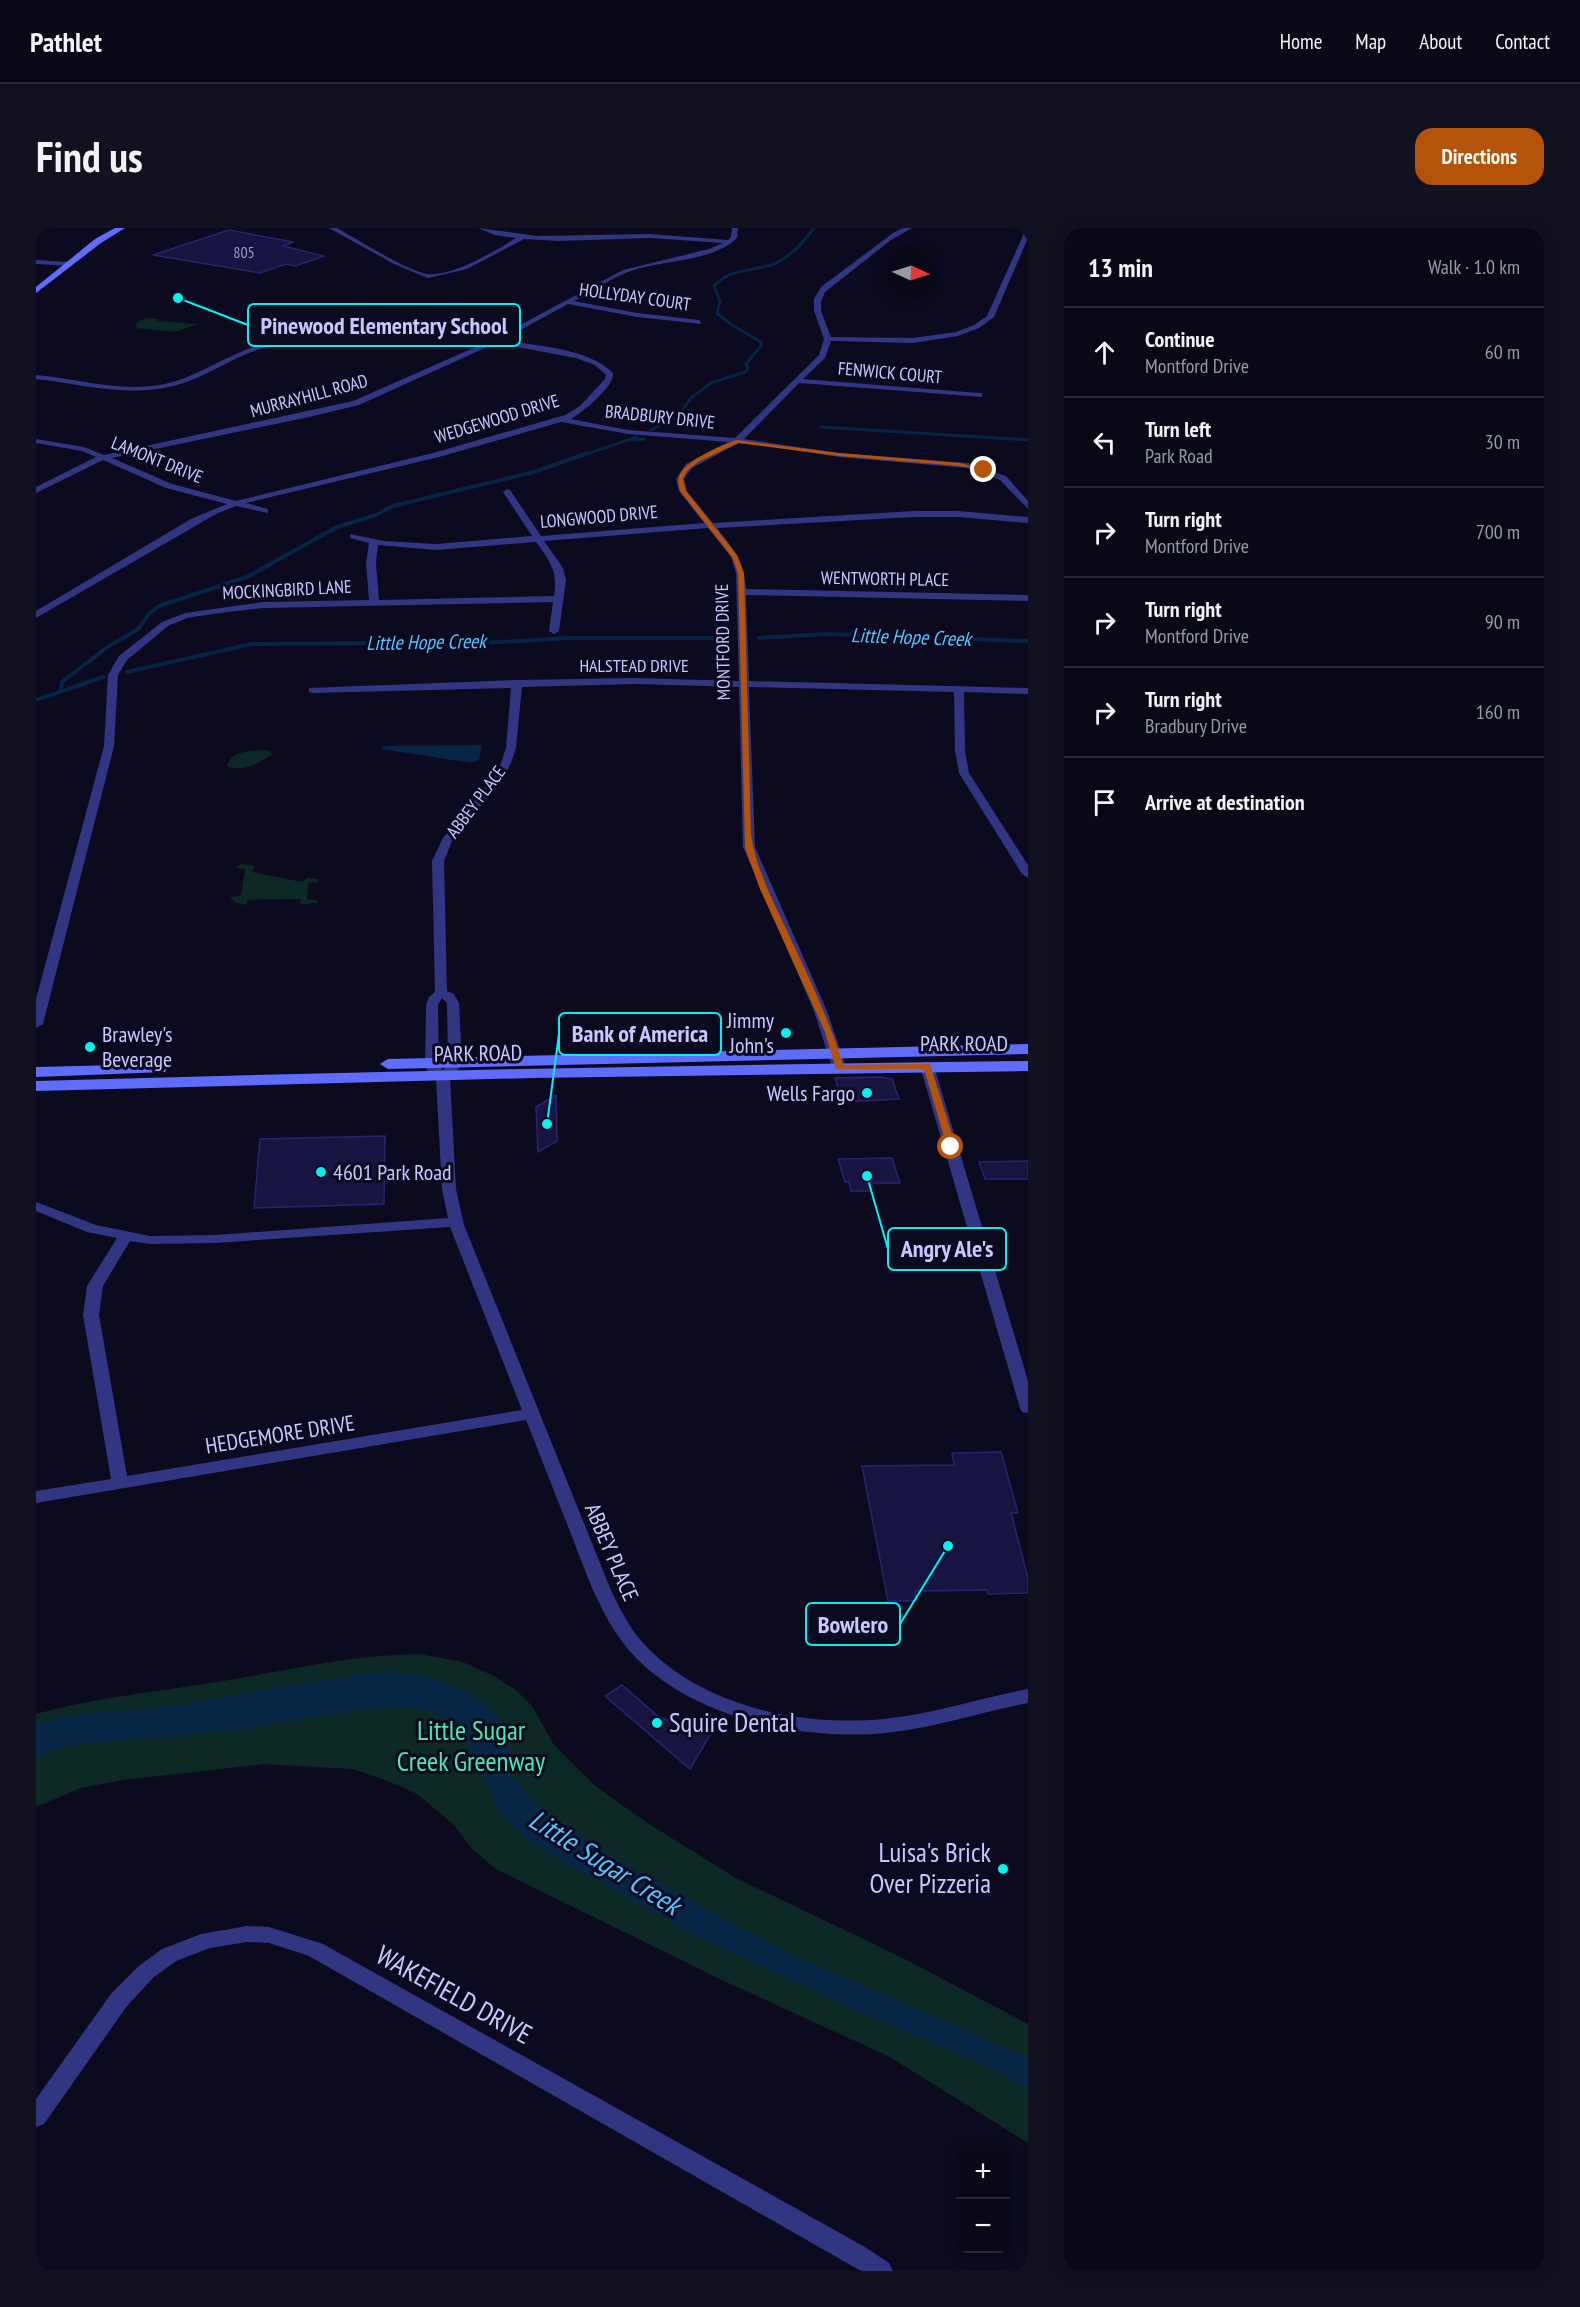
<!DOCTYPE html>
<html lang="en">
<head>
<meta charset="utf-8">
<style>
	body { margin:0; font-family:"PT Sans Narrow",sans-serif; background:#111120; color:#f1f3f6 }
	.controls { position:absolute; right:18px; bottom:18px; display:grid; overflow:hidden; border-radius:12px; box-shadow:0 3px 15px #0003 }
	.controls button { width:54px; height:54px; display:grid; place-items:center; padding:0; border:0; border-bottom:2px solid #292936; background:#080817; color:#f1f3f6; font:30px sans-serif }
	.compass { position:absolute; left:848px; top:18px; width:54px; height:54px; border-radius:50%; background:#080817; box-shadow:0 3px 15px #0003; rotate:94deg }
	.stop { position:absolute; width:18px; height:18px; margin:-14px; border:4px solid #b45309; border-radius:50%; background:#fff }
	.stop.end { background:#b45309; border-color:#fff; box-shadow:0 2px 6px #0008 }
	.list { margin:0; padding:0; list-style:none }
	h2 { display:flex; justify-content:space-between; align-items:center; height:78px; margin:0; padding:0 24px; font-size:26px }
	h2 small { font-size:20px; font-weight:400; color:#989aa1 }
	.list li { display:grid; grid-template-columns:39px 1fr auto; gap:18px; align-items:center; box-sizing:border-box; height:90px; padding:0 24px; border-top:2px solid #292936 }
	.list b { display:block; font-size:22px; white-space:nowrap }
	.list p { margin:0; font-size:20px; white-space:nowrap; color:#989aa1 }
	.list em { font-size:20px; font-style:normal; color:#989aa1 }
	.icon { flex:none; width:33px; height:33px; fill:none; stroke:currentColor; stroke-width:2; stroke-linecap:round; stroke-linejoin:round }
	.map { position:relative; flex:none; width:992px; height:2043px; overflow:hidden; border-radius:18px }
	header { display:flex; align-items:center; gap:36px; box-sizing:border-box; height:84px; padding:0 30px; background:#080817; border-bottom:2px solid #292936 }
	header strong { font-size:28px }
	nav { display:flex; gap:33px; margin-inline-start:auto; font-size:21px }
	.intro { display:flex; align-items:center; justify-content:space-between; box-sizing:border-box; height:144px; padding:0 36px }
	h1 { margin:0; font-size:42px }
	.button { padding:15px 27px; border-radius:18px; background:#b45309; color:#fff; font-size:21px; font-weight:700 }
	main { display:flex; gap:36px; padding:0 36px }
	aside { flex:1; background:#080817; border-radius:18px; box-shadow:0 3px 15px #0003 }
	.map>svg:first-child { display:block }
</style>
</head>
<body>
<header>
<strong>Pathlet</strong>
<nav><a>Home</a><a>Map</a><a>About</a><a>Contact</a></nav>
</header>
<div class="intro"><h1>Find us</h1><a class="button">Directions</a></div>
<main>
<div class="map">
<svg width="992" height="2043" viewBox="0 0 992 2043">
	<rect width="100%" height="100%" fill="#0b0a1f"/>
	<g fill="#0d2925">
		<path d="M110,90l13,1 -2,2 41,3 -23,8 -39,-4 1,-2 -3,-1z"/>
		<path d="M228,522l7,1 1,3c-12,9 -31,19 -45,12 5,-16 24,-15 37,-16z"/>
		<path d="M205,636l14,2 -3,6 50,10 5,-4 10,1 2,3 -11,1 -1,16 10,1 1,3 -17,1 -1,-5 -53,1 -1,5 -10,-2 -6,-6 11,-1 4,-27 -10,-1z"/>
		<path d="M383,1426l44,8 31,14 22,14 16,16 22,39 40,40 52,37 90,56 165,79 127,67v119l-140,-87 -162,-74 -230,-113 -24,-20 -18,-24 -37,-31 -29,-13 -35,-12 -89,-5 -141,16 -42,8 -45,19v-93c56,-16 117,-22 175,-31 70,-11 137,-28 208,-29z"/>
	</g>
	<g fill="#072645">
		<path d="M446,517l-3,15 -7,3 -91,-14 3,-3z"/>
		<path d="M344,1444c14,1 29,0 42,3 25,6 66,25 79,47 10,16 10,38 11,55l34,38 83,51 112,62 54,28 233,102v31l-36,-21 -130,-55 -167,-78 -128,-71 -43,-27 -22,-21 -25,-54 -20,-35 -22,-14 -27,-6 -45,2 -120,20 -171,16 -36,11v-31c43,-16 87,-12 131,-18 34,-4 66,-12 100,-18 37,-6 75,-11 113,-17z"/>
	</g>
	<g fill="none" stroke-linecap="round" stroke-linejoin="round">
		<g stroke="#072645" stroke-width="3">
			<path d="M785,199l207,13"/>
			<path d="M615,202l26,-13 14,-19 20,-15 34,-11 3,-3 -2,-5 15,-18v-4l-29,-17 -15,-12 3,-12 -6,-15c17,-18 35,-14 57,-21 18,-6 32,-22 43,-37"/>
			<path d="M597,212l11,-1"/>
			<path d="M548,227l53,-18"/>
		</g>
		<g stroke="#072645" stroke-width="4">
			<path d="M723,410l67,-4 202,7"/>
			<path d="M91,444l125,-28 251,-2 64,-4h162"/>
			<path d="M25,463l1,-9 47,-36 28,-16 12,-16 10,-8 88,-29 90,-50 39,-12 17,-9 141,-34 54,-19"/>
			<path d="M0,472l67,-23"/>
		</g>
	</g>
	<g fill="#181441" stroke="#2a2470" stroke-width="1.5">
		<path d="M193,2l64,12 -10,4 41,10 -29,10 -9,-2 -26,9 -107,-18z"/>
		<path d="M844,849l12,2 7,20 -57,3 -7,-24z"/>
		<path d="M520,867l1,46 -19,11 -2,-45z"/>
		<path d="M349,908l-1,68 -130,4 6,-69z"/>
		<path d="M856,930l8,25h-31l2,8h-20l-2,-9h-4l-7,-23z"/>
		<path d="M992,933v18h-43l-6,-17z"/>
		<path d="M965,1224l17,61h-7l17,65v15l-40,1 -1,-4 -72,1 2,10h-29l-26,-135 92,-1 -2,-12z"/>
		<path d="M586,1457l37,32 51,18 -20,34 -85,-73z"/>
	</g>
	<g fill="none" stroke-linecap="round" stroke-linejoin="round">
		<g fill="#303682" fill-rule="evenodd">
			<path d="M293,0h8c20,11 70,43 90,46 26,3 68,-23 89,-36l-21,-3 -17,-7 59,8 113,-2 78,6 3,-3 1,-9h6l-1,10c-26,25 -75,21 -109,34 -19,7 -37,20 -54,29l63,12 62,7 3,4 -65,-7 -69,-13 -66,36c36,7 84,7 111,33 1,15 -30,38 -42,46l57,11 107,8 84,-83 5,-16 -10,-28v-12l7,-12 72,-54 10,-5h9l-21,12 -66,52 -4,10v9l10,26 82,1 43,-6 18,-7 13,-9 38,-85 3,-2v9l-34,79 -15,11 -21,8 -45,7 -82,-2 -6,17 -22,21 176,14h3v4l-183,-14 -55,56 95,14 129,10 38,13 22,25v8l-28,-29 -33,-12 -128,-11 -85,-13 -15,-1 -47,25 -8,11 3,12 26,32 201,-12h45l69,6v6l-69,-6h-45l-197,11c16,20 28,35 29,61l282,6v6l-282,-6 3,86 279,7v6l-64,-2 1,59 4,22 59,92v13l-6,-4 -63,-101 -4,-22 -1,-59 -205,-5 6,160 72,164 19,56 -7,4 -7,-4 -18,-56 -71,-164 -4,-160 -103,-3 -114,3 -6,61 -5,15 -8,16 -51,62 -8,20 3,130 7,3 5,9 3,60 -6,11 -6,4 6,111 8,36 146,363c8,17 16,33 27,48 58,70 162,91 247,83 49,-5 96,-21 144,-30v14c-47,9 -94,25 -142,30 -90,9 -217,-19 -270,-100 -19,-29 -31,-62 -43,-94 -16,-40 -31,-79 -47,-119l-490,83v-12l75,-12 -28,-164 4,-29 30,-48 -30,-6 -51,-21v-9l60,23 54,11 65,-1 233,-17 -6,-29 -6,-111 -8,-6 -3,-7 1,-60 3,-8 6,-5 -3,-131 11,-23 51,-62 7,-13 5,-15 5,-60 -198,5 -4,-1v-4l208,-8 119,-2 103,3 -3,-108 -5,-16 -23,-29 -164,13 19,27 3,12 -7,51 -5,3 -5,-3 4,-29 -290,6 -51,6 -25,4 -19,8 -41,34 -9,15 -4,71 -71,278 -7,4v-29l68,-253 4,-71 11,-19 43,-34 23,-9 78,-11 106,-2 -3,-37 3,-20 -19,-5v-4l34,7 52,3 96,-8 -29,-44 4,-3 3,1 31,46 163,-13 -25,-32 -3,-12 10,-15 42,-22 -100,-8 -67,-12 -122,35 -193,46 22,6v4l-32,-7 -20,8 -180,104v-7l155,-92 36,-15 -61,-16 -63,-28 -67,33v-6l60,-30 -14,-6 -46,-8v-4l48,8 20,8 249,-54 134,-59 -21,-4 -195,8c-30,6 -56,26 -85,36 -50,18 -99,3 -150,-3v-4c45,4 92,20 137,7 34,-10 63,-33 98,-40l195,-8 28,5 129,-69 86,-21 14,-6 -73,-5 -92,3 -34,-2 -57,30 -39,9 -34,-14zM460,115l80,15 19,7 11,10 -1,4 -25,27 -15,9 -132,38 -197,48 -64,-17 -60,-26 197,-41 50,-12zM500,314c14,20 22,28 18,54l-175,4 -3,-37 2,-18 58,5zM406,770l5,5 1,60 -5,7 -4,-5 -1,-60zM414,999l72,183 -395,66 -28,-161 4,-29 27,-45 20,3 65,-1z"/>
			<path d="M0,32l33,2 3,2 -3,2 -33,-2z"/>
			<path d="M891,834l7,4 94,315v32l-6,-1 -2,-4 -100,-342z"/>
			<path d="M211,1698l22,1 54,17 542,303 24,16 4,8h-32l-552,-315 -40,-13 -22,-1 -37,6 -34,13 -22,16 -27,29 -83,118 -8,3v-28l75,-105 29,-29 22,-16 39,-15z"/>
		</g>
		<g fill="#5f6dff" fill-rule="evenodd">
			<path d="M79,0h10l-24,15 -65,50v-6l59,-48z"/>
			<path d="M992,816v10l-640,15 -8,-5 8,-5z"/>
			<path d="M992,833v10l-496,7 -496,13v-10c331,-10 661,-16 992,-20z"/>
			<path d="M123,836l6,2 2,3 -2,3 -129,5v-10z"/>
		</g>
	</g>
	<path fill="#b45309" d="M701,212l102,13 121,10 26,7 -2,1 -24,-5 -121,-10 -101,-13 -40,19 -11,9 -4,8 3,12 51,64 7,18 7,261c4,30 18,59 31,86 22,48 46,94 61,145l87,-1 26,83 -2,2 -7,-2 -23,-78h-88l-11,-37 -65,-143 -15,-41 -7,-275 -6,-16 -52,-66c-1,-4 -3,-10 -1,-14 4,-16 43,-32 58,-37z"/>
	<g fill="#00f3f0" stroke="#0b0a1f" stroke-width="2">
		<circle cx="750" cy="805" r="6"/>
		<circle cx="54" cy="819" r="6"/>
		<circle cx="831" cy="865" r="6"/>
		<circle cx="285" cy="944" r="6"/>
		<circle cx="621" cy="1495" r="6"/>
		<circle cx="967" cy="1641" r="6"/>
	</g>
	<g text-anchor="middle" stroke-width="6" stroke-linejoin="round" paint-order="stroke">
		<g font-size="16" fill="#9c9bd0">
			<text x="208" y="30">805</text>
		</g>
		<g font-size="18" fill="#c8c8ff" stroke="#0b0a1f">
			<text transform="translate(599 69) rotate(8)" y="6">HOLLYDAY COURT</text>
			<text transform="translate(854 145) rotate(5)" y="6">FENWICK COURT</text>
			<text transform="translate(273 168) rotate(-15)" y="6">MURRAYHILL ROAD</text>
			<text transform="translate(624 189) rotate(6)" y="6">BRADBURY DRIVE</text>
			<text transform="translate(461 191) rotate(-17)" y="6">WEDGEWOOD DRIVE</text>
			<text transform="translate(121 232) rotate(22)" y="6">LAMONT DRIVE</text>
			<text transform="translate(563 289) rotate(-5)" y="6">LONGWOOD DRIVE</text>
			<text transform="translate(849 351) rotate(1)" y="6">WENTWORTH PLACE</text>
			<text transform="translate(251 362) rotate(-3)" y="6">MOCKINGBIRD LANE</text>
			<text transform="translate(687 414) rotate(-91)" y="6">MONTFORD DRIVE</text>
			<text x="598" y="444">HALSTEAD DRIVE</text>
			<text transform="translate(440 574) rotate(-53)" y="6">ABBEY PLACE</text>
		</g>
		<g font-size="20" font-style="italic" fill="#56c4ff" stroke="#0b0a1f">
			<text transform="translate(875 409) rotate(2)" y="7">Little Hope Creek</text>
			<text transform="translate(390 414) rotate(-1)" y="7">Little Hope Creek</text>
		</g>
		<g font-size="22" fill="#c8c8ff" stroke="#0b0a1f" text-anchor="end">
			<text x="738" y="800">Jimmy<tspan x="738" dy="25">John's</tspan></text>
			<text x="66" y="814" text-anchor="start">Brawley's<tspan x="66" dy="25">Beverage</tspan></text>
			<text x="819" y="873">Wells Fargo</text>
			<text x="297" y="952" text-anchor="start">4601 Park Road</text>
		</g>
		<g font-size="22" fill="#c8c8ff" stroke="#0b0a1f">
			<text x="928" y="823">PARK ROAD</text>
			<text transform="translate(442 825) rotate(-1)" y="8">PARK ROAD</text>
			<text transform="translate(244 1206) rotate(-9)" y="8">HEDGEMORE DRIVE</text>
			<text transform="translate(576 1324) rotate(67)" y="8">ABBEY PLACE</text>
		</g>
		<g font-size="27" fill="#c8c8ff" stroke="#0b0a1f" text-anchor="start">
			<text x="633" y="1504">Squire Dental</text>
			<text x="955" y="1634" text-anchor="end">Luisa's Brick<tspan x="955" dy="31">Over Pizzeria</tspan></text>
		</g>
		<g font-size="27" fill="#49eaaf" stroke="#0b0a1f">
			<text x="435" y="1512">Little Sugar<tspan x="435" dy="31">Creek Greenway</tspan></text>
		</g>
		<g font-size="27" fill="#c8c8ff" stroke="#0b0a1f">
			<text transform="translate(418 1767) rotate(29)" y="9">WAKEFIELD DRIVE</text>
		</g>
		<g font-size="28" font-style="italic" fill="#56c4ff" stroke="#0b0a1f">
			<text transform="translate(569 1634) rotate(32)" y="10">Little Sugar Creek</text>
		</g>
	</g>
	<path fill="none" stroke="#00f3f0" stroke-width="2" d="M142 70L212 97M511 896L523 806M831 948L852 1021M912 1318L864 1396"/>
	<g fill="#00f3f0" stroke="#0b0a1f" stroke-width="2">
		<circle cx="142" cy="70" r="6"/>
		<circle cx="511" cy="896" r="6"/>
		<circle cx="831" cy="948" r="6"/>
		<circle cx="912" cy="1318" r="6"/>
	</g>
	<g fill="#0b0a1f" stroke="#00f3f0" stroke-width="2">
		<rect x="212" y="76" width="272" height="42" rx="6"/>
		<rect x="523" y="785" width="162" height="42" rx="6"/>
		<rect x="852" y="1000" width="118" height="42" rx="6"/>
		<rect x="770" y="1375" width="94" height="42" rx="6"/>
	</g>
	<g font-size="24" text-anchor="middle" font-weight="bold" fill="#c8c8ff">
		<text x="348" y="106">Pinewood Elementary School</text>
		<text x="604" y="814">Bank of America</text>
		<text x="911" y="1029">Angry Ale's</text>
		<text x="817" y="1405">Bowlero</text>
	</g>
</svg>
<div class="controls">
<button>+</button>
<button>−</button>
</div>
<svg class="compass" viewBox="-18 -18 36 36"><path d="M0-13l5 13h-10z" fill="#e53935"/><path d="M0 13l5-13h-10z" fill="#989aa1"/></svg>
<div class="stop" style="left:915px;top:919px"></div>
<div class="stop end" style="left:948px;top:242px"></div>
</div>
<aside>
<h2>13 min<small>Walk · 1.0 km</small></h2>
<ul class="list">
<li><svg class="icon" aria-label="ahead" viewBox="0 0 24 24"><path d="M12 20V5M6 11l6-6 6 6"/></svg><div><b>Continue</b><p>Montford Drive</p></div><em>60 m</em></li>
<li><svg class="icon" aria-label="left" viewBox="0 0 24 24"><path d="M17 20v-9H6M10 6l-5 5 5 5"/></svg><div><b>Turn left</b><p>Park Road</p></div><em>30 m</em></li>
<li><svg class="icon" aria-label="right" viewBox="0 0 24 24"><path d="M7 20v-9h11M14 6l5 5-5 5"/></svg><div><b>Turn right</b><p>Montford Drive</p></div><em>700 m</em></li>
<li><svg class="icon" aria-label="right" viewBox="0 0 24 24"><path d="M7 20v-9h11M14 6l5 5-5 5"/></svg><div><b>Turn right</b><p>Montford Drive</p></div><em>90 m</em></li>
<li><svg class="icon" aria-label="right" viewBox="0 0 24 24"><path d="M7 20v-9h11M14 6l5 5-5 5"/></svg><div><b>Turn right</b><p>Bradbury Drive</p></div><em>160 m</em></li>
<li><svg class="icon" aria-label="arrive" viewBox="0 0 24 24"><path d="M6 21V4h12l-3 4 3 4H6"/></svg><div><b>Arrive at destination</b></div></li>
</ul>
</aside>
</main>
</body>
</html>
